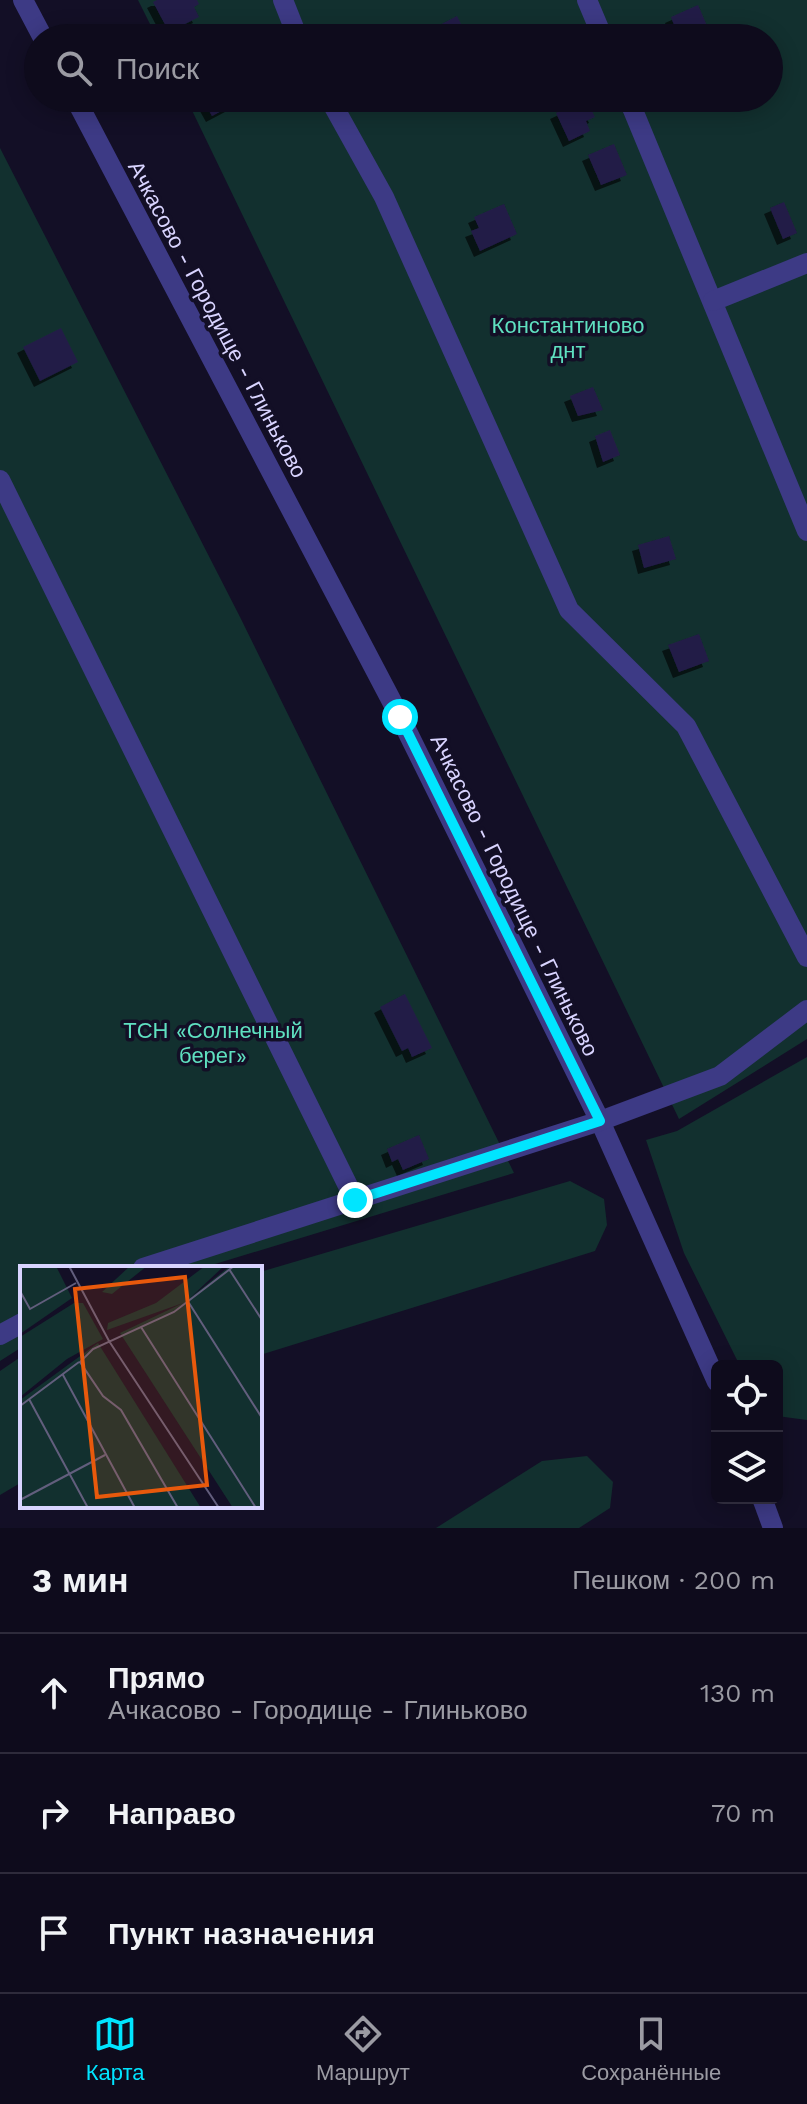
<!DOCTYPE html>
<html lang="ru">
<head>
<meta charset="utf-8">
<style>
	body { margin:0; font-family:"Work Sans",sans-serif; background:#171425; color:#f1f3f6 }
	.controls { position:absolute; right:24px; bottom:24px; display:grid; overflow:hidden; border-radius:12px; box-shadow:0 4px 20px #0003 }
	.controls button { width:72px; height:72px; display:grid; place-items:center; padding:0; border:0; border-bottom:2px solid #2e2b3b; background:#0e0b1c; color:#f1f3f6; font:40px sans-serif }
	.stop { position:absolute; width:24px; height:24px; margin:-18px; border:6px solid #00e5ff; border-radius:50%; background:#fff }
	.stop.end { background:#00e5ff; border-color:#fff; box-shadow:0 2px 8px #0008 }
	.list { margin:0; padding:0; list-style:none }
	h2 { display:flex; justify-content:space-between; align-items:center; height:104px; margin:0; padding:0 32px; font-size:34px }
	h2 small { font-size:26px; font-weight:400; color:#9b9ba3 }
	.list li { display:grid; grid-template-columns:52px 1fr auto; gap:24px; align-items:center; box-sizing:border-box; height:120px; padding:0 32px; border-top:2px solid #2e2b3b }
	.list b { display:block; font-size:30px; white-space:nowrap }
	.list p { margin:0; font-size:26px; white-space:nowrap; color:#9b9ba3 }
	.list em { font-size:26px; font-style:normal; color:#9b9ba3 }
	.icon { flex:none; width:44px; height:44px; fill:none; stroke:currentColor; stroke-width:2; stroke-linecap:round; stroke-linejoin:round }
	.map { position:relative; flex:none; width:807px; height:1528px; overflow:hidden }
	.search { position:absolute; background:#0e0b1c; box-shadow:0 4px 20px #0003; left:24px; right:24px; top:24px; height:88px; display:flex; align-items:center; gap:20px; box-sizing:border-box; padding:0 28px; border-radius:44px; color:#9b9ba3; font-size:30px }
	.sheet { height:464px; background:#0e0b1c }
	nav { display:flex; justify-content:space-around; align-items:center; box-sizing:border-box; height:112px; border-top:2px solid #2e2b3b; background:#0e0b1c; font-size:22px; color:#9b9ba3 }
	nav a { display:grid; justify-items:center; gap:4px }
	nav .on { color:#00e5ff }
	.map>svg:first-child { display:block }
</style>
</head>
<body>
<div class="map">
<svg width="807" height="1528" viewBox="0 0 807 1528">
	<defs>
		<filter id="shadow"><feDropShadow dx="-6" dy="6" stdDeviation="0" flood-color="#0009"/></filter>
	</defs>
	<rect width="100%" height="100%" fill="#130f26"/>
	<g fill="#12302f">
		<path d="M138,0h669v1039l-128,80 -493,-1021h583v-60h-612z"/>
		<path d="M0,148l240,469 274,556 -312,95h-180v79l-22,14z"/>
		<path d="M807,1057v363l-30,-4v-50h-37l-56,-113 -38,-113 31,-9z"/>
		<path d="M570,1181l34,18 3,26 -12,26 -335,104v-83z"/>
		<path d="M22,1356v126l-22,13v-124z"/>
		<path d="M587,1456l26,26 -3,26 -31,20h-143l106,-67z"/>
	</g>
	<g fill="#241b47" filter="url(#shadow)">
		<path d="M157,0h40l2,4 -5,3 5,10 -16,8v5l-14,2 -16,-30z"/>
		<path d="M698,5l10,23 -29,10 -8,-21z"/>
		<path d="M457,16l11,22h-32l-4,-9z"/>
		<path d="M202,98h24l5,8 -19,10z"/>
		<path d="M586,99l9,18 -9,4 4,10 -21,10 -13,-28z"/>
		<path d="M614,144l13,31 -26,10 -13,-30z"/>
		<path d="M784,202l13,31 -14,6 -13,-31z"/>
		<path d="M504,204l13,30 -37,17 -9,-20 8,-3 -5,-11z"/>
		<path d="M61,328l17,34 -38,19 -17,-34z"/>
		<path d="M593,387l10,23 -25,6 -8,-20z"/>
		<path d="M610,430l10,25 -17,7 -8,-26z"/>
		<path d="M669,536l7,23 -32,9 -6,-23z"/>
		<path d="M699,634l10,27 -30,11 -11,-27z"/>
		<path d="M405,994l27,54 -20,9 -4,-9 -6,3 -22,-44z"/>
		<path d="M419,1135l10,24 -26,11 -5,-11 -6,3 -5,-13z"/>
	</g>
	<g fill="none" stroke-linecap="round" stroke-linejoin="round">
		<g stroke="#3d3a85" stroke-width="20">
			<path d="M23,0l20,38"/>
			<path d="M283,0l15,38"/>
			<path d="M587,0l16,38"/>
			<path d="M75,98l325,619 200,404 117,261"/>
			<path d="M329,98l55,99 185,413 117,116 121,231"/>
			<path d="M628,98l179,433"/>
			<path d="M713,301l94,-38"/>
			<path d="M0,480l355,720"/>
			<path d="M143,1268l457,-147 120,-45 87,-66"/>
			<path d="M0,1335l22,-12"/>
			<path d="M762,1498l11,30"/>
		</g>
	</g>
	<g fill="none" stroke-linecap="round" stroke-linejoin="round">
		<path stroke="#00e5ff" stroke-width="10" d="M355,1200l245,-79 -200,-404"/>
	</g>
	<g text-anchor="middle" stroke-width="7" stroke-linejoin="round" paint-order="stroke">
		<g font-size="22" fill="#d9d4ff" stroke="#130f26">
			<text transform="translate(218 319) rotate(62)" y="8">Ачкасово - Городище - Глиньково</text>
			<text transform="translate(515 895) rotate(64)" y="8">Ачкасово - Городище - Глиньково</text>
		</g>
		<g font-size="22" fill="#5fe0c0" stroke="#130f26">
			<text x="568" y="333">Константиново<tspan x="568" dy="25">днт</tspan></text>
			<text x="213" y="1038">ТСН «Солнечный<tspan x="213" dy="25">берег»</tspan></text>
		</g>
	</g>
	<g transform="translate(20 1266)">
		<rect width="242" height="242" fill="#130f26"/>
		<path d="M0,0h36l16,32 -52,36zM110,0h17l-35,28 -10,-2zM185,0h19l-33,31 39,-31h32v242h-29l-113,-175 63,-30 -76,27 1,-7 48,-20zM54,37h9l20,36 -36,20 -47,38v-60zM78,77l103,165h-181v-108z" fill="#12302f"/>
		<path fill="none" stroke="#625e7d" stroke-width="2" d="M49,0l40,75 110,167M209,3l33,51M0,25l10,18 46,-26M169,37l73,115M121,61l115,181M43,109l72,133M9,133l59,109M0,140l59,-44M0,234l85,-45M158,242l-57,-98 -18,-14 -23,-34 13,-13 81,-37 60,-46"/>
		<path fill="#e8590c" fill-opacity="0.15" stroke="#e8590c" stroke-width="4" d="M165,11l22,208 -110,12 -22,-208z"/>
		<rect width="242" height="242" fill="none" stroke="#d9d4ff" stroke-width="4"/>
	</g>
</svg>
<div class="controls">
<button><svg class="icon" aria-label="locate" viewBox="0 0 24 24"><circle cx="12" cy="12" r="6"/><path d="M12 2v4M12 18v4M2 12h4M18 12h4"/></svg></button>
<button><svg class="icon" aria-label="layers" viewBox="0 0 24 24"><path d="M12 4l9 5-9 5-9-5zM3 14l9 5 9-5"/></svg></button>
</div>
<div class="stop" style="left:400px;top:717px"></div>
<div class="stop end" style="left:355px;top:1200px"></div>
<div class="search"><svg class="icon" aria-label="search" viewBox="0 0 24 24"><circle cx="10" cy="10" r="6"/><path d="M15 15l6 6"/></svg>Поиск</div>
</div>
<section class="sheet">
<h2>3 мин<small>Пешком · 200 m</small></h2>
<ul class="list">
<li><svg class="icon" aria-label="ahead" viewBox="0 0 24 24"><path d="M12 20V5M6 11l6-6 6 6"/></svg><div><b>Прямо</b><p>Ачкасово - Городище - Глиньково</p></div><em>130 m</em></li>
<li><svg class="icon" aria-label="right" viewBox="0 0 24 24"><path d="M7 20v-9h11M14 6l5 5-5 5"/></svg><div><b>Направо</b></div><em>70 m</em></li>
<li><svg class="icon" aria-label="arrive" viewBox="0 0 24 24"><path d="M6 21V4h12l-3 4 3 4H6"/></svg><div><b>Пункт назначения</b></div></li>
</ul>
</section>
<nav>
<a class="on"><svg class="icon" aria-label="map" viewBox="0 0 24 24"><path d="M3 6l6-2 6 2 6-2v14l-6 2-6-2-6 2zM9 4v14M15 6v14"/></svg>Карта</a>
<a><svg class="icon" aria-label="directions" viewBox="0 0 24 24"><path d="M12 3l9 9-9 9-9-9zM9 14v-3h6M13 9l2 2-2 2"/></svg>Маршрут</a>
<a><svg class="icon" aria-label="saved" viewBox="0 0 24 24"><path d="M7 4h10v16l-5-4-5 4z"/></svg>Сохранённые</a>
</nav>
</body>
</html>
